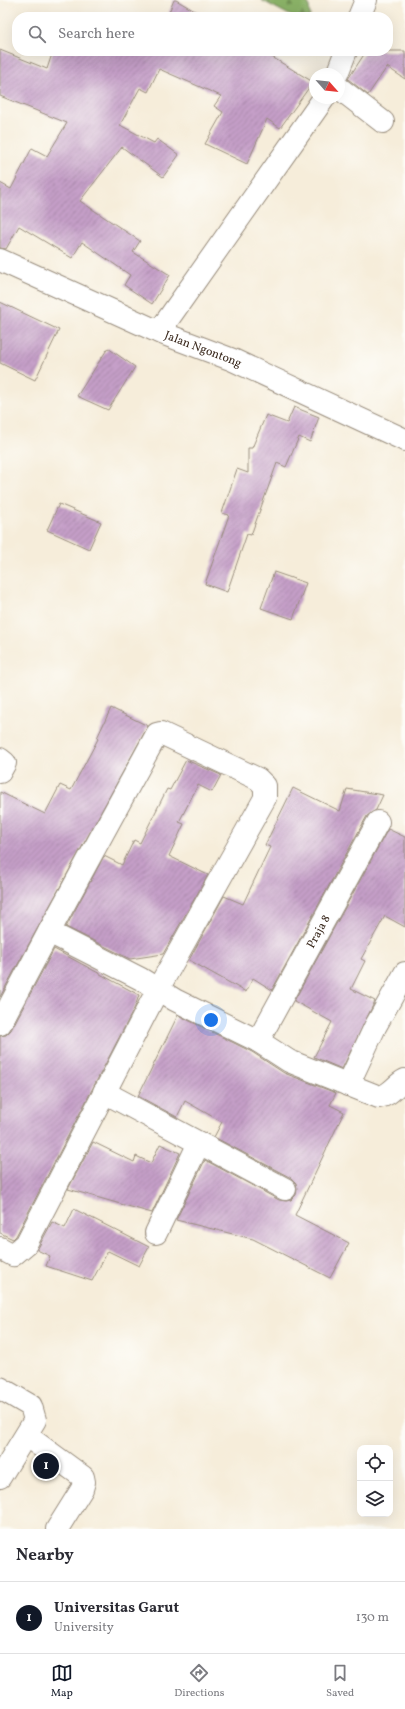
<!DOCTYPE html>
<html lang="en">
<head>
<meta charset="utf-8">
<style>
	body { margin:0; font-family:Vollkorn,serif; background:#f2f2f3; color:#2b2b33 }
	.controls { position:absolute; right:12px; bottom:12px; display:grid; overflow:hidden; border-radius:8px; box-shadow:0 4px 16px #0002 }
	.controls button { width:36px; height:36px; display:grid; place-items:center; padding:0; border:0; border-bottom:1px solid #e1e1e2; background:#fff; color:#2b2b33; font:20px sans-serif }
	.compass { position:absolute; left:309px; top:68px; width:36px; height:36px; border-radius:50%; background:#fff; box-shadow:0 4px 16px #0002; rotate:117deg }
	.you { position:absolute; left:211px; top:1020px; width:14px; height:14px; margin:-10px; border:3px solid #fff; border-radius:50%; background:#1a73e8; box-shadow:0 0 0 6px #1a73e833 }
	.badge { display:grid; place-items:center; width:26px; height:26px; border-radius:50%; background:#111827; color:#fff; font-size:13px; font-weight:700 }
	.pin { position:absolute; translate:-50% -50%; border:2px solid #fff; box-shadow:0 1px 4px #0006 }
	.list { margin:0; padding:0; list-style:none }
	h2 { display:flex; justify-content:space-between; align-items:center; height:52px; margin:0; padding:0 16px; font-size:17px }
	h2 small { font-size:13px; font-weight:400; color:#7c7c81 }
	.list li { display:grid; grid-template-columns:26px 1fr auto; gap:12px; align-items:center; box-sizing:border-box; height:72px; padding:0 16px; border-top:1px solid #e1e1e2 }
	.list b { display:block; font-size:15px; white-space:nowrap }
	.list p { margin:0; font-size:13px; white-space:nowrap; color:#7c7c81 }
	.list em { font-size:13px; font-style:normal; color:#7c7c81 }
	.icon { flex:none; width:22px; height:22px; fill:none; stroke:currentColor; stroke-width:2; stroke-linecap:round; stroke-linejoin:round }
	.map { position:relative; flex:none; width:405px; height:1529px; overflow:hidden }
	.search { position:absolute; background:#fff; box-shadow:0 4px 16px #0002; left:12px; right:12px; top:12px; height:44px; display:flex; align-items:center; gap:10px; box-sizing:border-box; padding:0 14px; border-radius:16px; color:#7c7c81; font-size:15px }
	.sheet { height:124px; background:#fff }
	nav { display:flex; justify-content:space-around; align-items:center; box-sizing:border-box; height:56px; border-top:1px solid #e1e1e2; background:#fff; font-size:11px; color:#7c7c81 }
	nav a { display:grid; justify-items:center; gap:2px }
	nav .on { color:#111827 }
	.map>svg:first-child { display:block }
</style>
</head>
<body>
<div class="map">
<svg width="405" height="1529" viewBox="0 0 405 1529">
	<defs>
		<pattern id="forest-firs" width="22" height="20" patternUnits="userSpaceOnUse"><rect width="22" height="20" fill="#89b066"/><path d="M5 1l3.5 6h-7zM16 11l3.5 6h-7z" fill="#718f53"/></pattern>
		<pattern id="building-hatch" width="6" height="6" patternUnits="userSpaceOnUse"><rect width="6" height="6" fill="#c59fc8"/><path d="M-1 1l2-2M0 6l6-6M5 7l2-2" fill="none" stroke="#a182a2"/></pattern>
	</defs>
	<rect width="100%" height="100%" fill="#fdfcf7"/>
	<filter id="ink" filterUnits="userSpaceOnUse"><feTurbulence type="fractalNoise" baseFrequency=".025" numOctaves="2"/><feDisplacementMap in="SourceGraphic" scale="8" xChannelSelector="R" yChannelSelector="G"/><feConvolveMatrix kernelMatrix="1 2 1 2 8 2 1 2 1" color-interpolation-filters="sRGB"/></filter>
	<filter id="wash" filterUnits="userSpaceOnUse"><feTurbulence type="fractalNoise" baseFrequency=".012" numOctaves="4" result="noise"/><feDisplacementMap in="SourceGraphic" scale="16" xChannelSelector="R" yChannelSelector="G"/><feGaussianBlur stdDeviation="0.9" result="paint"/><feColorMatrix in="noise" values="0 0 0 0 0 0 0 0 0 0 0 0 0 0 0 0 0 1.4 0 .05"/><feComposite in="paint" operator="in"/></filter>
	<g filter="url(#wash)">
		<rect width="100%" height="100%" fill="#f6edda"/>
		<path fill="url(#forest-firs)" stroke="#626d42" d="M261,0h42l6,4 1,13h-17z"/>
		<g id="blocks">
			<g fill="url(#building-hatch)">
				<path d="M174,0h2l29,17h-38z"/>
				<path d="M0,50l47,19 6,-18h209l51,31 -33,46 -13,-9 -20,45 -42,-20 18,-32 -9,-6 7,-10 -62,-27 -11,23 -8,-4 -20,37 34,18 3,-4 22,16 -16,22 -41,-30 -42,54 60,40 -7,11 37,23 -18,29 -28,-19 6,-10 -48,-33 -10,16 -53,-32 -13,23 -6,-1v-65l11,6 21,-41 15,8 20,-33 -67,-27z"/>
				<path d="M362,51h43v28l-18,-12 -19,28 -20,-16 17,-26z"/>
				<path d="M0,302l59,28 -24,50 -35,-17z"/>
				<path d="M108,348l27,19 -27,43 -31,-14z"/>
				<path d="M294,407l25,10 -9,25 -11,-5 -13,30 -9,-4 -26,72 -4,-1 -20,58 -22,-8 24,-69 -7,-2 15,-44 11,4v-25h4l14,-33 21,8z"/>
				<path d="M59,504l42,18 -12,27 -42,-19z"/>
				<path d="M274,572l32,11 -13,36 -32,-11z"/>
				<path d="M111,708l37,18 -148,271v-205l45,22 15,-29 11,5 27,-51 -1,-1z"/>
				<path d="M186,760l35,15 -9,17 -14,-7 -19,37 5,2 -15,32 39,19 -45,79 -33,5 -64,-32 38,-71 18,9 12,-25 6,3 27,-54 3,1z"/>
				<path d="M293,788l47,23 7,-22 36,6 -7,15 -9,6 -95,174 -19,-12 -7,14 -57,-32 35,-64 19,8 27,-57 -5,-2z"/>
				<path d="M388,829l17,8v90l-20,-11 -24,43 4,2 -14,28 24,12 -33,68 -28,-12 18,-35 -38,-21z"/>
				<path d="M54,949l85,46 -4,12 -119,229 -3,3 -13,-6v-197l6,-1 5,-5z"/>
				<path d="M178,1015l74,37 32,21 52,20 -6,12 14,7 -49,103 54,28 -19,35 -77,-39 -77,-19 29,-60 74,40 7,1 5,-1 5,-5 1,-6 -1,-6 -5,-5 -77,-41 8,-15 -37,-21 -8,16 -39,-21z"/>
				<path d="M93,1142l41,20 2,-6 15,7 9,-19 20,9 -28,60 -84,-24z"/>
				<path d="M74,1209l75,38 -10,19 -31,-15 -16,30 -46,-15 4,-10 -13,-6 15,-28 13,6z"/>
			</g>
		</g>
	</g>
	<g filter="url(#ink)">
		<use href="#blocks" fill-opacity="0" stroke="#988c7c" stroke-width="1"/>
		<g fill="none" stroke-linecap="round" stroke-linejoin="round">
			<g stroke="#988c7c" stroke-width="24">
				<g id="minor">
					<path d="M359,17l7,-17"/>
					<path d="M337,74l9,-23"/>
					<path d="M339,88l44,34"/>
					<path id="s1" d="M0,260l159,72 74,28 172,80"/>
					<path d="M159,332l165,-234"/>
					<path d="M0,759l5,4 -5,9"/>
					<path d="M0,1024l49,-92 92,47 34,21 83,41 31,20 90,36c12,-2 16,-12 26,-17"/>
					<path id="s2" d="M258,1041l120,-219"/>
					<path d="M348,1085l27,-58 30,-54"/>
					<path d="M104,1092l181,97"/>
					<path d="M156,1233l43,-90"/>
					<path d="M0,1248l13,7 13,-11 132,-255 107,-191v-12l-7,-7 -97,-46 -4,1 -108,198"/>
					<path d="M0,1388l31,18 4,14 -35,57"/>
					<path d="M27,1436l56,41 1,5 -2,7 -25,40"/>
				</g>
			</g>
			<use href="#minor" stroke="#fff" stroke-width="22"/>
		</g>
	</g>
	<g text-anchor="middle" stroke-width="4" stroke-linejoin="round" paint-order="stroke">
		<g font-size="12" fill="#3b2a1e" stroke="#fdfcf7">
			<text dy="4" stroke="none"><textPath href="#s1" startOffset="222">Jalan Ngontong</textPath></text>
			<text dy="4" stroke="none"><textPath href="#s2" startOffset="125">Praja 8</textPath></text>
		</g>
	</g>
</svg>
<div class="controls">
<button><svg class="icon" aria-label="locate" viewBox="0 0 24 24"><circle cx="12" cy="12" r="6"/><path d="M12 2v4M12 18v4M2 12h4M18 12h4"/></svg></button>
<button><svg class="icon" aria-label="layers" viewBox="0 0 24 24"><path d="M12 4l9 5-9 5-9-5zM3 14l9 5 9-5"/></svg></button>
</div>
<svg class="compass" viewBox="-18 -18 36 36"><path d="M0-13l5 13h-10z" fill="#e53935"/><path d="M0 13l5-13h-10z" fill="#7c7c81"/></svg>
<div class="you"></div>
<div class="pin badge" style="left:46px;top:1466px">1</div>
<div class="search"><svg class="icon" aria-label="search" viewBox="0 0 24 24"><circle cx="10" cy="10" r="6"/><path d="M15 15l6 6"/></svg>Search here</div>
</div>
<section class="sheet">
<h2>Nearby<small></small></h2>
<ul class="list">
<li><span class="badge">1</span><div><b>Universitas Garut</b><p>University</p></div><em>130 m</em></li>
</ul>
</section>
<nav>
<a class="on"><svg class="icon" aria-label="map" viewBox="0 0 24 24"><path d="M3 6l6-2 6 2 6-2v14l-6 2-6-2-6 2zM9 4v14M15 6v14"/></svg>Map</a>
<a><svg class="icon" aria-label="directions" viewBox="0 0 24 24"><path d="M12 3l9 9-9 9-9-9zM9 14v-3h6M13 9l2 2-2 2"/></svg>Directions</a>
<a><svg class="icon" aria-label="saved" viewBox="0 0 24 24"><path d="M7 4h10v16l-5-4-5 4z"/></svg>Saved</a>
</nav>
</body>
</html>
